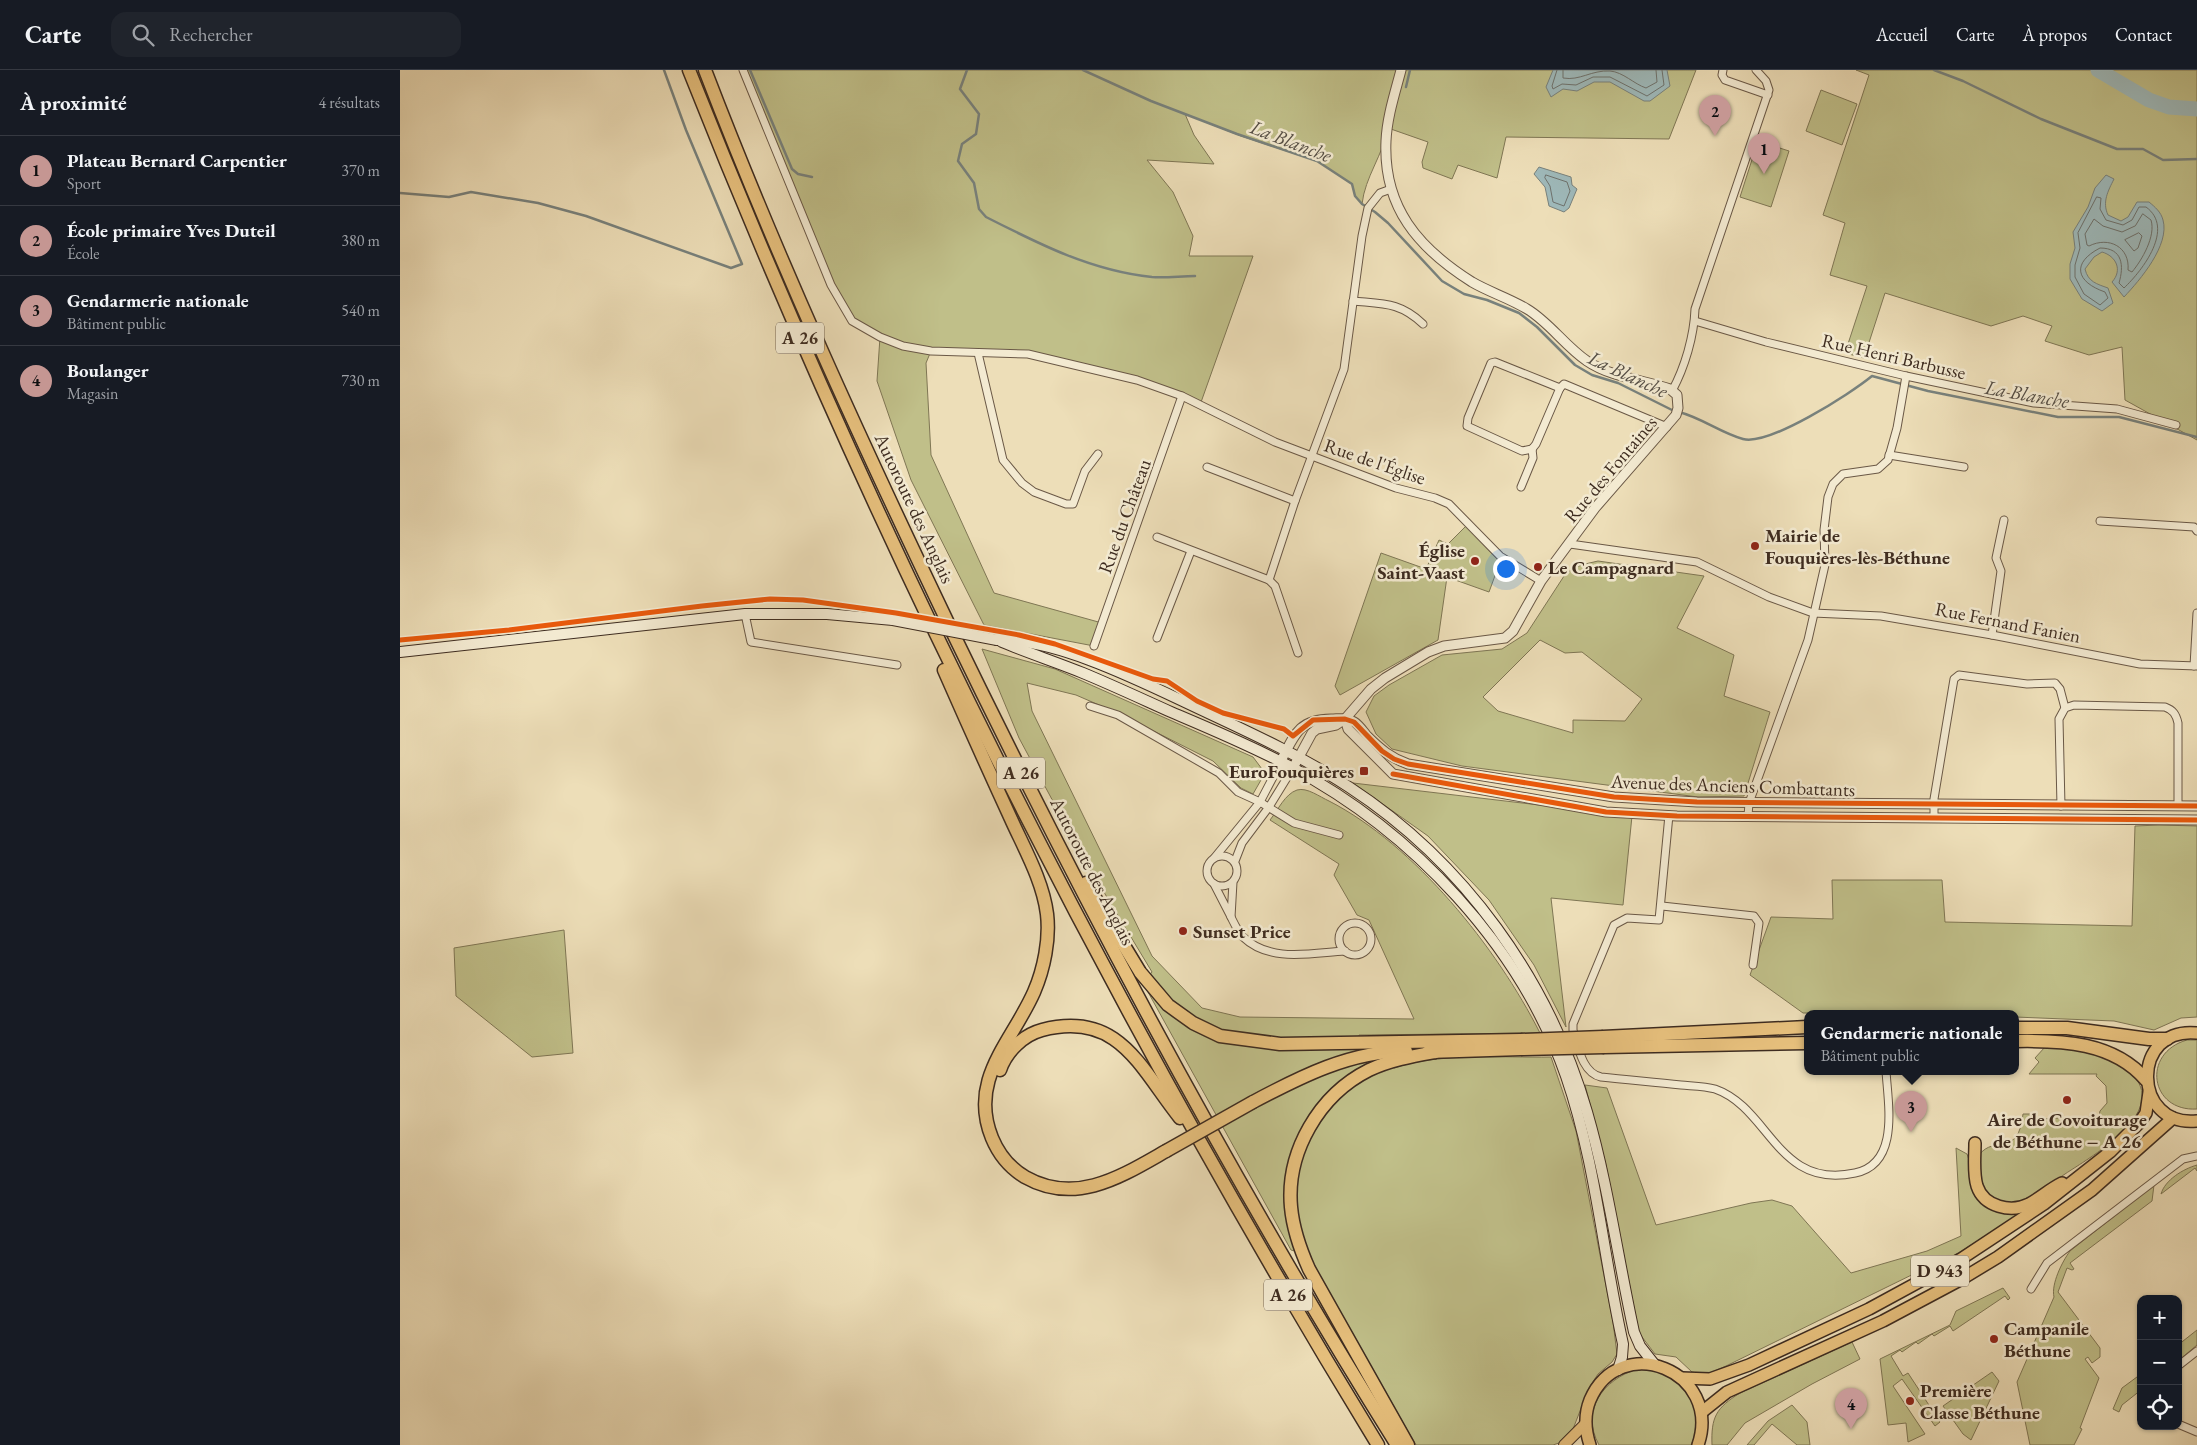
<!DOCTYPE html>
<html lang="fr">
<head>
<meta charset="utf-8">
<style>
	body { margin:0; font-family:"EB Garamond",serif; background:#20242c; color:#f1f3f6 }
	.controls { position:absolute; right:15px; bottom:15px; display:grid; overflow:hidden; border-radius:10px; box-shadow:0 1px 4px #0004 }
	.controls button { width:45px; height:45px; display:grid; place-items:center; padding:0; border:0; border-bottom:1px solid #363941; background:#171b24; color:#f1f3f6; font:25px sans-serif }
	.you { position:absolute; left:1105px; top:498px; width:18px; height:18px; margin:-12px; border:4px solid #fff; border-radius:50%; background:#1a73e8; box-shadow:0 0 0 8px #1a73e833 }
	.badge { display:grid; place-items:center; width:32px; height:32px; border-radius:50%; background:#c59692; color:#111; font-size:16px; font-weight:700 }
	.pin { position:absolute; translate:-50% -41px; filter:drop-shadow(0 1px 2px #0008) }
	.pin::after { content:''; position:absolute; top:26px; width:18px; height:15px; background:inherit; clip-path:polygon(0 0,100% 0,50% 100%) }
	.popup { position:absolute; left:1404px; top:940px; width:215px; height:65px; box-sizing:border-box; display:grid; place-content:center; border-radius:10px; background:#171b24; filter:drop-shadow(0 1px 4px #0005); font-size:16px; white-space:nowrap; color:#9ea1a6 }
	.popup b { font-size:19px; color:#f1f3f6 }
	.popup::after { content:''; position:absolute; left:50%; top:100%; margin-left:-10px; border:10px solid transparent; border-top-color:#171b24 }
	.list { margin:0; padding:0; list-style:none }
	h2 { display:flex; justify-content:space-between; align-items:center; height:65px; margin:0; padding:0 20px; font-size:21px }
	h2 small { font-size:16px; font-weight:400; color:#9ea1a6 }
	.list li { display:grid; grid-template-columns:32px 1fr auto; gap:15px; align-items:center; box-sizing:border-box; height:70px; padding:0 20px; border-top:1px solid #363941 }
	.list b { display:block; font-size:19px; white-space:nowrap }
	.list p { margin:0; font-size:16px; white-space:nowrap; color:#9ea1a6 }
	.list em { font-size:16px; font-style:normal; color:#9ea1a6 }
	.icon { flex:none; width:28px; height:28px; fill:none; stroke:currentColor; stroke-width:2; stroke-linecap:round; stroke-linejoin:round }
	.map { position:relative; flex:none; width:1797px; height:1375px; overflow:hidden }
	header { display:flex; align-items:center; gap:30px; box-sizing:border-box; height:70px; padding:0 25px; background:#171b24; border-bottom:1px solid #363941 }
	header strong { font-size:24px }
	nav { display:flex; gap:28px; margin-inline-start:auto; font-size:18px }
	.search { width:350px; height:45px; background:#20242c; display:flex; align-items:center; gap:12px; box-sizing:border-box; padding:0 18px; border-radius:15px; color:#9ea1a6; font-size:19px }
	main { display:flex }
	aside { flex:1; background:#171b24 }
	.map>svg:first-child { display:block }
</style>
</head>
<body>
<header>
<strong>Carte</strong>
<div class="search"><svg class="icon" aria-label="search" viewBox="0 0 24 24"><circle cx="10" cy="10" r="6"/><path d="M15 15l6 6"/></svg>Rechercher</div>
<nav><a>Accueil</a><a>Carte</a><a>À propos</a><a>Contact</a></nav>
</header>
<main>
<aside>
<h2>À proximité<small>4 résultats</small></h2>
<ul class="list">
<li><span class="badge">1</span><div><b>Plateau Bernard Carpentier</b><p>Sport</p></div><em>370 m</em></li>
<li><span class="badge">2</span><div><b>École primaire Yves Duteil</b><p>École</p></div><em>380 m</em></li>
<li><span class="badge">3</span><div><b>Gendarmerie nationale</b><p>Bâtiment public</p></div><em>540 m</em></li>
<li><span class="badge">4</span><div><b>Boulanger</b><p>Magasin</p></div><em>730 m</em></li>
</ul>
</aside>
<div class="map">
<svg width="1797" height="1375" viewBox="0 0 1797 1375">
	<rect width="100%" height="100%" fill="#eddeb8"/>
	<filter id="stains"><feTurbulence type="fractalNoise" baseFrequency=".004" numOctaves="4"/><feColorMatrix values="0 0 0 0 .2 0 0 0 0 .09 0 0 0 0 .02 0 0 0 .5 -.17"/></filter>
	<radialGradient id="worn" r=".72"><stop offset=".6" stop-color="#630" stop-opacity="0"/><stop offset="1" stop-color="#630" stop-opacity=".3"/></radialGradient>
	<g fill="#c0bf89" stroke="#7f7654" fill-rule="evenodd">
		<path d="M343,0h953l-27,69 -163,-2 -9,41 -39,-13 -6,14 -29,-11 -1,-6 6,-20 -40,-14c-5,27 -23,49 -26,76l-7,-8 -3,-12 -35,-23 -76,-25 -56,-22 9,21 20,29 -67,-4 26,32 20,44 -4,20h64l-53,149 -40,-17 -132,-34 -97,-3 -5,12 5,92 63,138 108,30 -8,23 -110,-21 -73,-145 -34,-99 3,-44 -28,-16 -14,-22z"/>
		<path d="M1456,0h341v370l-72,-40 -3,-53 -33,8 -44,-14 7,-15 -29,-10 -32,10 -106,-33 -21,65 -19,-5 22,-67 -37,-11 15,-52 -22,-8 46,-140z"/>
		<path d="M1421,20l36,14 -15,41 -36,-14z"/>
		<path d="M1358,71l31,10 -18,56 -31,-10z"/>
		<path d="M1066,456l34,36 -11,30 -42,-15 -9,63 -98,55 -5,-9 46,-133 45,16 13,-29 9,4z"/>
		<path d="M1198,491l106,15 -27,52 57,27 -10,41 46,16 -26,84 -46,1 -236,-31 -70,-17 -16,-15 -10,-22 8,-16 15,-11 53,-30 60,-6 25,-16 39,-60 15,-8zM1140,570l25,13 17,-1 60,47 -17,22 -52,-1v13l-75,-22 -15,-14z"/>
		<path d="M582,579l73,20 198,88 12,16 -12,21 -12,-6 -28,-27 -91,-46 -46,-20 -49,-12 5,28 120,245 50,52 38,9 174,2 -45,-99 -12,-5 -23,-40 5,-11 -69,-44c8,-10 15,-26 27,-30 10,-3 23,7 32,11 86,44 168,147 211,232l-181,2 1,27 23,-3 11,9c47,-16 108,-10 157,-11l25,74 37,191 4,32 -5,8 -14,12 -9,14 -16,41 -11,13 -9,3h-137l-80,-138 -27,-52 -18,-5 -148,-267 9,-11 -68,-113 -65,-121z"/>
		<path d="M953,713l279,33 -9,89 -72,-7 15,129 -32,-62 -45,-65 -61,-64z"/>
		<path d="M1759,755l38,1v191l-16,1 -27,12 -40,-9 -99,-4v-4h-212l-53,-38 21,-58 62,2 -1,-39h110l3,42 187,4 3,-100z"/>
		<path d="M164,860l9,123 -41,4 -76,-61 -2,-48z"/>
		<path d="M1787,970h10v69c-47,3 -56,-56 -10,-69z"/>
		<path d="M1662,975c24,7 60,12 75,35 25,37 -48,78 -72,94 -13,8 -25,19 -38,26 -6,3 -16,4 -23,5 -27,-17 -24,-19 -25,-50 16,-21 39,4 44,-41h11l6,5 59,-3 1,-5 7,-8 -1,-17 -10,-10 1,-2h-68l10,-12 -4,-4 10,-11z"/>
		<path d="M1185,1015l22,3 49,137 95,-22 21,-3 20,6 59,67 76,-22 34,-15 -5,-88 11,6 2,6v13l27,37 6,3h15l2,2 -80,50 -3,-2 -210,103 -21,9 -13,-3 -16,-15 -21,-3 -16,-21 -33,-168z"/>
		<path d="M1797,1095v6l-2,-3 -34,26c4,-14 22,-25 36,-29z"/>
		<path d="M1754,1115l-2,16 -82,62 4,6 -2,1 -5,-2 -9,24 42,56v9l-8,6 -4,-6 -3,2 14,19 -19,50 2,1 -8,16h-44l-13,-63 37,-85c-3,-13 8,-35 16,-46z"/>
		<path d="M1603,1218l7,10 -2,2 -3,-4 -52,35 -3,-5 -16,10 -2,-2 -14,10 -2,-2 -14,10 -2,-2 -9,6 12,20 5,-3 32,49 -5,4 -33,-47 -9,7 32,48 -17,8 -2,-19 -18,2 -8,-66 70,-34 6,-14z"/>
		<path d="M1797,1260v15l-19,16v-16z"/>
		<path d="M1452,1272l8,17 -48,25 -67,39 -18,22h-15c-1,-28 4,-37 28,-52z"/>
		<path d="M1237,1299c43,1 74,32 54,76h-92c-19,-35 4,-65 38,-76z"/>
		<path d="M1592,1302l7,9 -28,59 -8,-6 -20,-28z"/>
		<path d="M1741,1304v16l-19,15 -3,7 -6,-3 9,-21z"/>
		<path d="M1392,1335l15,17 3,23h-13l-25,-21 -18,21h-7l21,-24z"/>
	</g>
	<g fill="#9eb9ba" stroke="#78817c">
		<path d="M1153,0h114l3,16 -20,15h-6l-34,-19h-16l-17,9 -14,-2 -12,8 -5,-10z"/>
		<path d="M1139,97l32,10 1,8 5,4 -8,19 -5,4 -15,-6 -4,-19 -11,-13z"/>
		<path d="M1706,105l8,4c-6,12 -12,23 -6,36l13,6 7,-4 9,-15h12c6,5 12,10 14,18 7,25 -23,60 -39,77l-12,-15c11,-12 4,-26 -10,-30l-8,5 -9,12c3,13 12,15 23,19l5,15 -11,8 -20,-12 -12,-20v-15l5,-16 -2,-16 15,-25 7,-19z"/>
	</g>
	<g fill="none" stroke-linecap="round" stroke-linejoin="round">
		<g stroke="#6e726d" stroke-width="1">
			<path d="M1157,0l-5,16 1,3 9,-5 14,1 17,-8h17l37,19 17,-11 -2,-15"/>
			<path d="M1163,0v8c17,3 28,-8 47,-7 13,1 24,13 36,17l11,-6 -1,-12"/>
			<path d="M1146,105l21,7 3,9 -6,15 -11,-4 -3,-16 -5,-8z"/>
			<path d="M1697,127l4,1 -1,11 6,11 17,5 9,-5 7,-13h7c29,21 -3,63 -22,81l-5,-5c5,-17 4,-35 -19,-35 -29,15 -24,34 5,44l3,6 -8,7 -16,-11 -9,-17v-12l5,-17 -2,-15z"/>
			<path d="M1743,144l8,6c5,16 -9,40 -19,52l-4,-2c2,-23 -19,-34 -39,-24l-2,-1 -2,-11 9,-15 9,7 19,6 13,-6z"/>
			<path d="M1739,163l3,3 -4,12 -4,3 -9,-11z"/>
		</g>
		<g stroke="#78817c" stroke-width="2.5">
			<path d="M350,0l42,99 6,5 14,3"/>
			<path d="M567,0l-7,19 19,25 -3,20 -14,10 -4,17 16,22 5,26 7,8c53,27 106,54 166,60 14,1 29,-1 43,-1"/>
			<path d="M683,0l68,31 86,33 80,27 35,23 3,12 7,8 13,8 13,11 54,58 22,13 23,6 32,13 18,14 38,38 17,10 26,8 56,28"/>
			<path d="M1534,0l29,11 78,38 76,30h26l20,11 34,-1"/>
			<path d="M1006,17l4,-17"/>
			<path d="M0,123l49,4 22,-5 67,11 48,13 145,52 11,-4 -56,-134 -22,-60"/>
			<path d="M1279,342c23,6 42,21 64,27 26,7 107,-45 129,-63l56,15 130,26h61l78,20"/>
		</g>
		<path stroke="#9eb9ba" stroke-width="15" d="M1698,0l51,30 20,7 28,2"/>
		<g stroke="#6a5846" stroke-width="9">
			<g id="minor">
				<path d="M343,0l88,215 21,36 28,16 23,9 28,5 97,3 109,26 45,16 93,46 121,46 39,10 14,6 51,52 41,25"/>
				<path d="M1323,0l-1,5 3,5 43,15"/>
				<path d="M953,231c30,3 47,1 70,23"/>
				<path d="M1295,251l71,21 140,34 128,27 83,6 59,16"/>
				<path d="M578,283l25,107 19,23 12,9 32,12h7l12,-33 13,-17"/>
				<path d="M1160,318l4,-4 103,43"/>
				<path d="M1272,321c13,-24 22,-55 23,-82l74,-219 -3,-9 -10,-11"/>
				<path d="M1132,379l-10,2 -55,-25 1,-8 23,-55 4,-1 65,26"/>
				<path d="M1132,379l4,-5 24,-56"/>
				<path d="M1489,385l75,12"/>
				<path d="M807,397l88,34"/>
				<path d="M1121,417l12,-29 -1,-9"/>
				<path d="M1700,451l94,6 3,4"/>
				<path d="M757,467l112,43 6,6 23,67"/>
				<path d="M1170,474l127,18 72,35 44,16 68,3 111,19 148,29 57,2"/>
				<path d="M869,510l26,-79 49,-132 18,-133 6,-28 12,-15 11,-4"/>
				<path d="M345,544l6,28 146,23"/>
				<path d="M1592,565l9,-64 -5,-13 8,-38"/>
				<path d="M757,568l34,-87"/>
				<path d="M694,576l88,-250"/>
				<path d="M1794,596l3,-53"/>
				<path d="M690,636l28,9 101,58 19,19 22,10 34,21 45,12"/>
				<path d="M1661,736l-2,-87 6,-11 9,-3 91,2c8,3 11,7 13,16v83"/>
				<path d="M1269,745l-10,105 -32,-2 -13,7 -41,99v6c5,16 9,43 28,47 27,3 53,5 80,8 11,1 24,1 34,4 55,19 62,101 140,84 45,-9 33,-69 31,-102"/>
				<path d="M1348,746l1,-13 59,-163 17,-75 -1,-35 4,-33 5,-13 10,-10 35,-5 10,-9 9,-32 9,-52"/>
				<path d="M1534,747v-18l20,-120 5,-4 68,9 28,-1 5,6 5,19"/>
				<circle cx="822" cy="801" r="15"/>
				<path d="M815,787l45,-55 21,-40"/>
				<path d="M835,791l7,-18 27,-36 24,-39"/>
				<path d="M814,814l17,33 2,-35"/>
				<path d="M1262,836l92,10 5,7 -6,42"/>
				<path d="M831,847c3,6 7,15 12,20 27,26 68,16 102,14"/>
				<circle cx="955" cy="869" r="16"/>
				<path d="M1631,1219l16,-26 136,-104 14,-3"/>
				<path d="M1778,1296l19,-15"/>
				<path d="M1778,1354l19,8"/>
			</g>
		</g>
		<g stroke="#6a5846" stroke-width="11">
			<g id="tertiary">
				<path d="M945,649l3,10 45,45 213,38 71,4 520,4"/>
				<path d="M883,687c12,-24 18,-38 48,-38 8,0 15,-2 23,3 5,3 9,9 13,14 13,13 24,22 41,28l206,33 83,5 500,4"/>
				<path d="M893,698l19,-35 5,-4 19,-4 9,-6 26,-30 14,-11 43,-26 16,-6 61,-8 8,-7 28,-50 54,-73 81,-93 2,-7 -1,-13 -7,-6c-26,-9 -60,-12 -83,-28 -22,-15 -38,-39 -60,-52 -18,-11 -38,-17 -55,-27 -54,-34 -89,-75 -86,-141 1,-24 9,-48 15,-71"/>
			</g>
		</g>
		<g stroke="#3e2c20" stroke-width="12">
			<g id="secondary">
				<path d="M597,570c61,-2 151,45 207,71 49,23 99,46 145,76 115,75 200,193 238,325 21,72 31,147 47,220l6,14 15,19"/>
				<path d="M602,572c26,11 54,20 81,31 29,12 59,26 88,39 40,17 81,34 120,55 122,65 229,178 275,309 30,87 37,179 57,268l-1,13 -4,13"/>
				<path d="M0,582l345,-38h82l66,6"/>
			</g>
		</g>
		<g stroke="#3e2c20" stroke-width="12">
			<path id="primary" d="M1164,1375l21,-21"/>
		</g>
		<g stroke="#3e2c20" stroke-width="14">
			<g id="trunk">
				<path d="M1797,963c-67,-7 -65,95 0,88"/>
				<path d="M1575,1073c0,14 -2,30 2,43 7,21 34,27 52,18 11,-6 21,-15 33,-21"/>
				<path d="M1282,1308l28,1 39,-14 120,-56 92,-50 83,-55 66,-52 30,-30 6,-9 3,-21"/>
				<path d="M1302,1342l25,-20 156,-71 77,-41 38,-23 94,-67 81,-72"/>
				<path d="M1190,1375c-5,-15 -6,-30 0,-45 30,-70 133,-29 108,45"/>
			</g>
		</g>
		<g stroke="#3e2c20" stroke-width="15">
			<g id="motorway">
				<path d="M289,0c189,477 421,937 689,1375"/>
				<path d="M305,0c72,188 156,371 243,553 136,281 283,557 449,822"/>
				<path d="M544,600c22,50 44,99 67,149 13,29 32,62 36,95 3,25 -3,55 -13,78 -22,50 -66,87 -42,146 7,17 18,30 33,39 51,29 97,-1 141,-26"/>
				<path d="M686,813l54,89 28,33 25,18 27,13 60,8 241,-4"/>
				<path d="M1615,958h52l82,11h18"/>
				<path d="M1203,967l204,-10"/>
				<path d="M1615,971c46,-1 99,1 131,39"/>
				<path d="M1204,977l203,-4"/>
				<path d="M1028,982l93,-3"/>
				<path d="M600,1000c6,-18 23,-35 42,-40 77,-20 98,38 138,88"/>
				<path d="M853,1032c47,-25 98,-51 153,-51"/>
				<path d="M1008,1375l-99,-176c-9,-20 -16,-40 -18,-62 -5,-55 28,-112 78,-137 21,-10 44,-14 66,-18"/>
			</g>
		</g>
		<use href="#minor" stroke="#f3ead1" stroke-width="7"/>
		<use href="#tertiary" stroke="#f3ead1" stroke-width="9"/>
		<use href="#secondary" stroke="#f3ead1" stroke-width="10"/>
		<use href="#primary" stroke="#e6bf7c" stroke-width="10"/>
		<use href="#trunk" stroke="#e6bf7c" stroke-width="11"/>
		<use href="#motorway" stroke="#e6bf7c" stroke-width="12"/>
		<g stroke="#3e2c20" stroke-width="12" stroke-linecap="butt">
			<path id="secondary-bridge" d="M493,550l104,20"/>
		</g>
		<g stroke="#3e2c20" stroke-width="15" stroke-linecap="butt">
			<g id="motorway-bridge">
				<path d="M1121,970l82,-3"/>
				<path d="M1121,979l83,-2"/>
				<path d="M766,1081l87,-49"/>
			</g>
		</g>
		<use href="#secondary-bridge" stroke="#f3ead1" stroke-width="10"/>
		<use href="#motorway-bridge" stroke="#e6bf7c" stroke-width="12"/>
		<g stroke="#f3ead1" stroke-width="8">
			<g id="cycleway">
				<path d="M0,570l109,-10 193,-24 68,-7 33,1 93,13 123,22 36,9 98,35 14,2 30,20 26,12 61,16 9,7 20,-16 32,-1 9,3 28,29 12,8 14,5 206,33 83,5 500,4"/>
				<path d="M993,704l213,38 71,4 520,4"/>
			</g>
		</g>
		<use href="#cycleway" stroke="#e8590c" stroke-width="5"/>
	</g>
	<g fill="#8f2418" stroke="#f3ead1" stroke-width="2">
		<circle cx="1355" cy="476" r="5"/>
		<circle cx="1075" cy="491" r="5"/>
		<circle cx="1138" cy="497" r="5"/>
		<rect x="959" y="696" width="10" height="10" rx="2.5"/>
		<circle cx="783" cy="861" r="5"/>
		<circle cx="1667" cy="1030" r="5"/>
		<circle cx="1594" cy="1269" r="5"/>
		<circle cx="1510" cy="1331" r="5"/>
	</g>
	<g text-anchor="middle" stroke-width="5" stroke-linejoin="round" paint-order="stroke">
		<g fill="#f3ead1" stroke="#746555" stroke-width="1">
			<rect x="376" y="252.5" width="48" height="31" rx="4"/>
			<rect x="597" y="687.5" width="48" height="31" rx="4"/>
			<rect x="1511" y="1185.5" width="58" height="31" rx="4"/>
			<rect x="864" y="1209.5" width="48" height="31" rx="4"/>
		</g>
		<g font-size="18" font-weight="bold" fill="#3e2c20">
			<text x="400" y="274">A 26</text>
			<text x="621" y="709">A 26</text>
			<text x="1540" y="1207">D 943</text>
			<text x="888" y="1231">A 26</text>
		</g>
		<g font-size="19" fill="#3e2c20" stroke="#f3ead1">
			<text transform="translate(1494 286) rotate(13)" y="7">Rue Henri Barbusse</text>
			<text transform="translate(975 391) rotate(19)" y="7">Rue de l'Église</text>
			<text transform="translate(1210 399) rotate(-50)" y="7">Rue des Fontaines</text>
			<text transform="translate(515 438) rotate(65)" y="7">Autoroute des Anglais</text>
			<text transform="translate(724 446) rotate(-70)" y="7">Rue du Château</text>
			<text transform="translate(1608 552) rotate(11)" y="7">Rue Fernand Fanien</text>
			<text transform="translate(1333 715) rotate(2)" y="7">Avenue des Anciens Combattants</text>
			<text transform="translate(693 801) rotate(63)" y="7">Autoroute des Anglais</text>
		</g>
		<g font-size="19" font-weight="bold" fill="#3e2c20" stroke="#f3ead1" text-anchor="start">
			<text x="1365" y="472">Mairie de<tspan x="1365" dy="22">Fouquières-lès-Béthune</tspan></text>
			<text x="1065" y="487" text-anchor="end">Église<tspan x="1065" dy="22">Saint-Vaast</tspan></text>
			<text x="1148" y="504">Le Campagnard</text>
			<text x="954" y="708" text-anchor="end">EuroFouquières</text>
			<text x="793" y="868">Sunset Price</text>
			<text x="1667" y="1056" text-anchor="middle">Aire de Covoiturage<tspan x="1667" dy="22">de Béthune − A 26</tspan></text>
			<text x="1604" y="1265">Campanile<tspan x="1604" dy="22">Béthune</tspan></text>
			<text x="1520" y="1327">Première<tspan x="1520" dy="22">Classe Béthune</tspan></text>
		</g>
		<g font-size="20" font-style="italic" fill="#564f46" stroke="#f3ead1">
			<text transform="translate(891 71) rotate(21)" y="7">La Blanche</text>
			<text transform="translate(1228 304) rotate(25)" y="7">La Blanche</text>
			<text transform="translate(1627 324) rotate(10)" y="7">La Blanche</text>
		</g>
	</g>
	<rect width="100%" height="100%" filter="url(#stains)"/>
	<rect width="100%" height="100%" fill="url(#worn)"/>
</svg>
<div class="controls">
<button>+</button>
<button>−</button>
<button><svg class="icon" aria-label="locate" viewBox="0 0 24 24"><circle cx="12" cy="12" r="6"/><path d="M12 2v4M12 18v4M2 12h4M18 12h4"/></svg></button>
</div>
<div class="you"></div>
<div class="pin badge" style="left:1364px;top:104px">1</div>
<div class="pin badge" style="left:1315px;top:66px">2</div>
<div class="pin badge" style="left:1511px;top:1062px">3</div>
<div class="popup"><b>Gendarmerie nationale</b>Bâtiment public</div>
<div class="pin badge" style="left:1451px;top:1359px">4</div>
</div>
</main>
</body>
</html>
